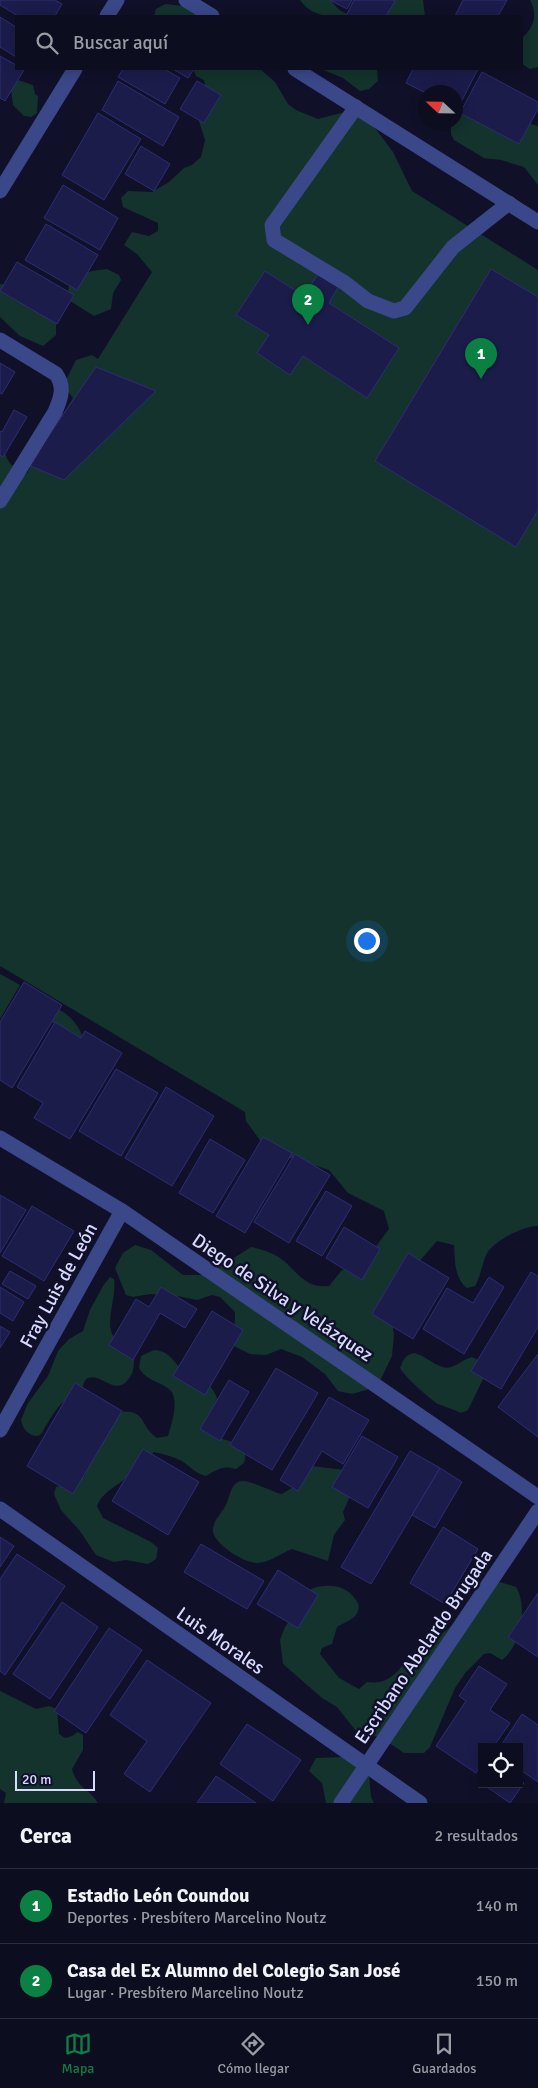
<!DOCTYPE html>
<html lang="es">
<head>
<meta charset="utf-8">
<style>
	body { margin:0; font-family:Signika,sans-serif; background:#1a1b2c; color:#f1f3f6 }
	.controls { position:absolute; right:15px; bottom:15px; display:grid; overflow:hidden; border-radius:0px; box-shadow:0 2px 12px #0003 }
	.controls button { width:45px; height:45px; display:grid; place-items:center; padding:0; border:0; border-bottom:1px solid #2c2d3d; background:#0c0d1f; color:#f1f3f6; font:25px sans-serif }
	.compass { position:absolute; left:418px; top:85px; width:45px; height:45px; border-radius:50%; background:#0c0d1f; box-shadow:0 2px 12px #0003; rotate:292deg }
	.scale { position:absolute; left:15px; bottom:12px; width:80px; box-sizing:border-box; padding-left:5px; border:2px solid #d8dbff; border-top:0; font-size:14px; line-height:18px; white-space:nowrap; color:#d8dbff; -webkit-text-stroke:4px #101129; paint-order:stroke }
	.you { position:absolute; left:366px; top:940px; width:18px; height:18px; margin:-12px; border:4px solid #fff; border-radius:50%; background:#1a73e8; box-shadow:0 0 0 8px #1a73e833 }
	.badge { display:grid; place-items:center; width:32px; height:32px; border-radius:50%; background:#0b8043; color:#fff; font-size:16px; font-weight:700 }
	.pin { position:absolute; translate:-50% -41px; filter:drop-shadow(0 1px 2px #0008) }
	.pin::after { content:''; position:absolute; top:26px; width:18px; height:15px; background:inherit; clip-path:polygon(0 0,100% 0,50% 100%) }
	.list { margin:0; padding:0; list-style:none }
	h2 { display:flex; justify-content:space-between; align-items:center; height:65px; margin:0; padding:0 20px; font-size:21px }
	h2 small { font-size:16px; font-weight:400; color:#9a9ca4 }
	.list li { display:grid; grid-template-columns:32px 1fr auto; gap:15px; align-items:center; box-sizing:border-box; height:75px; padding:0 20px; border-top:1px solid #2c2d3d }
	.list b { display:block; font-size:19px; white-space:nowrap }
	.list p { margin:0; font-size:16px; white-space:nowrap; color:#9a9ca4 }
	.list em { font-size:16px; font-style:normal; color:#9a9ca4 }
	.icon { flex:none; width:28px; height:28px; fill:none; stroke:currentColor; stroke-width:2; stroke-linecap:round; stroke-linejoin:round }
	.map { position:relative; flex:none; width:538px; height:1803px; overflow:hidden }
	.search { position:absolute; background:#0c0d1f; box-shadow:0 2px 12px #0003; left:15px; right:15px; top:15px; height:55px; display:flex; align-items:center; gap:12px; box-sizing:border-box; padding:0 18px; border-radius:0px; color:#9a9ca4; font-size:19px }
	.sheet { height:215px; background:#0c0d1f }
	nav { display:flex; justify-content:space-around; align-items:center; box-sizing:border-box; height:70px; border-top:1px solid #2c2d3d; background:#0c0d1f; font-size:14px; color:#9a9ca4 }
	nav a { display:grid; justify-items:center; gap:2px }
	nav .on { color:#0b8043 }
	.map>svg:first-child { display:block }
</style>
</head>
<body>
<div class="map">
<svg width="538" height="1803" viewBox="0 0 538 1803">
	<rect width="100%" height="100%" fill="#101129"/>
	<g fill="#13332c">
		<path d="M300,0h31c7,11 13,14 27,16 -23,0 -44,4 -58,-16z"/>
		<path d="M388,0h35l2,16h-44z"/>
		<path d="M530,0h8v67l-8,2 -8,-5v-26c12,-10 16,-24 8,-38z"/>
		<path d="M165,4l19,2 17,10h-47l2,-7z"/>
		<path d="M193,69h67l15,13 13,22 8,6 22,9 31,-8 20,9 24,32 19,39 126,79v956c-13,-1 -44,15 -51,27 -5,10 -6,23 -12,33l-8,2c-13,-10 -12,-28 -13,-43l-17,-4 -21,24 -24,56 2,14 -2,21 -15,31 -25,7 -14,-3 -13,-17 -23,-17 -21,-8 -15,6 -16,-1 -16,-8 1,-34 -15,-15 -8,-2 -15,5 -25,-5 -22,-1 -17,3 -7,-2 -11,-27 8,-15 12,-8 16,5 32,25h22l7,-10 19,-5 20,-13c9,2 21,5 29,11 17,12 24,31 49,28l13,-16 20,-5 27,-36 -5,-18 -36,-18 -19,-23 -36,-12h-10l-21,-15 -16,-22 -1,-9 -245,-146v-531c3,11 5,26 15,33 4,2 8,3 12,5l46,-75 -7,-9v-9l10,-20 16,-5 6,4 54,-87 -15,-18 -13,-9 8,-13 17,4 9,-5v-8l-35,-16 -2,-9 7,-7 24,1 17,-10 15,-14 8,-3 9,-8 4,-17 -8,-25 9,-25 -2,-10 -8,-4z"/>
		<path d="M321,69h56l1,12 -9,8 -9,2 -17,-13z"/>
		<path d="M18,80l15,5 2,9 3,2 -1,17 -6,4 -7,-1 -11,-11 -2,-16z"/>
		<path d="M462,106h8l68,20v59l-14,-18 -23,-7 -17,-2 -30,-18 -3,-6v-11l5,-1v-11z"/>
		<path d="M107,269l12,6 2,5 -8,13 -2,16 -17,7 -24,-15c-8,-29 17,-29 37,-32z"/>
		<path d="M0,284l9,1 47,37v13l-13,11 -23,-10 -20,-19z"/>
		<path d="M0,974l20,11 -20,34z"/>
		<path d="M56,1009c12,3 25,18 27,31l-26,-14 -7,-6z"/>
		<path d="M110,1277l4,2c3,18 -10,45 0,58 5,7 13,13 20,19 0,11 0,17 -7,25 -13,14 -26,-8 -39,-3 -5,2 -4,8 -8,13 -5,5 -14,7 -19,13 -6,6 -15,21 -19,29l-4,3c-9,0 -15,-6 -17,-16l7,-17 20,-27 10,-25 11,-12 14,-8 7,-21 13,-24z"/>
		<path d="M154,1350c16,1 18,11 28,19 6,6 16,9 24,14 17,12 14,37 13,55l14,4 13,10 -2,11 -8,6c-14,-4 -18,0 -30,7 -9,-2 -16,-9 -24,-15 -8,-4 -18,-7 -28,-9 -10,7 -17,16 -26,24 -11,11 -25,15 -31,30l6,12 48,24 7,6 -2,11 -8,5 -22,-4 -12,2 -18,-7 -16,-24 -19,-21 -7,-16 2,-7 29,-11 1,-7 29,-57c34,-3 22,12 42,26l11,-2c3,-11 12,-36 2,-46 -10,-9 -24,-9 -31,-22l2,-12z"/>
		<path d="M414,1353c12,2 25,18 37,14 7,-2 13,-8 21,-10l6,3 6,17 -16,33 -7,3c-8,-4 -16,-6 -23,-9 -7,-4 -35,-29 -38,-36 3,-8 5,-13 14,-15z"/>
		<path d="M312,1466l32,4 8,22 -9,20 2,8 -11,15 -6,26 -36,-12c-11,4 -23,14 -35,14 -14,0 -47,-21 -44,-35 2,-10 9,-15 13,-23 3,-7 5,-20 12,-23 9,-5 33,10 44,12l13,-8z"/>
		<path d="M500,1582l16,5c12,19 5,59 -14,73l-12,-7 -6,1 -18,18 -11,16 -25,59 -6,6h-20l-22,-15 -26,-7 -19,-24 -15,-9 -39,-34 -3,-24 5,-13 26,-38c17,-6 35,-4 45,11 4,5 3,10 0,15 -4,5 -13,8 -19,12l-5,17 -10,4 -2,6 19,24 20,11 8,-7c27,4 33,-17 49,-32 9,-8 23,-13 32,-21 18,-15 33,-33 52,-47z"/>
		<path d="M0,1691l36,18 13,-3 8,3 2,25 6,4 7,-2 6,-4 5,3v15l-11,19c6,21 16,18 26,34h-94l2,-10 -6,-4z"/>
		<path d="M342,1757l27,16 2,24 3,6h-48l-4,-20 -13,-12 7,-13z"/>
	</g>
	<g fill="#1c1c4b" stroke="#2d2d77">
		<path d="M0,0h55l7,4 -7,12h-37l-18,-11z"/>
		<path d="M330,0h22l-5,9z"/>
		<path d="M354,0h39l2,1 -9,15h-40z"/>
		<path d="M463,0h44l-9,16h-43z"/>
		<path d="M0,17l16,10v30l-16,-10z"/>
		<path d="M0,56l16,9v4l8,1 -19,31 -5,-3z"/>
		<path d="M123,69h41l16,9 -15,26 -47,-27z"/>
		<path d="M173,69h21l-6,9z"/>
		<path d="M413,69h65l-22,43v-20l-30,1 -20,-10z"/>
		<path d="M482,72l56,30v7l-19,35 -59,-31z"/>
		<path d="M118,81l61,36 -16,29 -61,-36z"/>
		<path d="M197,81l24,14 -17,28 -24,-14z"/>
		<path d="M98,113l43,26 -37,61 -42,-25z"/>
		<path d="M141,146l29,18 -16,27 -29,-17z"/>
		<path d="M63,185l55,33 -18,32 -56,-32z"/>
		<path d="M46,224l52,31 -21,35 -52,-30z"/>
		<path d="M17,262l57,33 -17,29 -57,-33z"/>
		<path d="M491,269l47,28v213l-22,37 -141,-86z"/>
		<path d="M265,271l39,25 16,-25 20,13 -11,19 70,45 -32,50 -64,-42 -13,19 -33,-22 12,-18 -33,-20z"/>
		<path d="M0,363l15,9 -13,22 -2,-1z"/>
		<path d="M96,367l60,24 -92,89 -36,-15z"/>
		<path d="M14,410l13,7 -24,40 -3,-2v-24l2,1z"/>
		<path d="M24,982l38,23 -50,83 -12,-8v-58z"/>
		<path d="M55,1022l26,16 4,-7 37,22 -52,86 -36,-21 9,-15 -26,-16z"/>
		<path d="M116,1069l42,24 -37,63 -42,-25z"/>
		<path d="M166,1087l48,29 -42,70 -47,-28z"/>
		<path d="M263,1137l29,16 -47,80 -29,-17z"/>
		<path d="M210,1139l35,21 -32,53 -34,-20z"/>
		<path d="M295,1154l35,21 -41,68 -35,-21z"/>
		<path d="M326,1191l26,15 -30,50 -26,-15z"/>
		<path d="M0,1195l26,15 -26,43z"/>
		<path d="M32,1206l42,25 -30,50 -42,-25z"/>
		<path d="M344,1227l36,22 -18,31 -36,-22z"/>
		<path d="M408,1253l41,25 -36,61 -41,-25z"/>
		<path d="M10,1271l26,15 -8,13 -26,-15z"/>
		<path d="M531,1272l7,4v51l-37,62 -30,-18z"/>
		<path d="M489,1277l15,10 -40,67 -41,-25 24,-41 26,15z"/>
		<path d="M0,1287l24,15 -11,19 -13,-8z"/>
		<path d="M161,1287l36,22 -12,19 -25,-15 -27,47 -24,-15 27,-46 13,8z"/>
		<path d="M212,1311l31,19 -38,65 -32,-19z"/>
		<path d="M0,1326l10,6 -10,16z"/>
		<path d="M538,1354v83l-40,-30z"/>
		<path d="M276,1368l42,25 -46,77 -42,-25z"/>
		<path d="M229,1380l20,12 -29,49 -20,-12z"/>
		<path d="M75,1383l47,28 -49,83 -46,-28z"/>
		<path d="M329,1397l40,23 -26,44 -21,-13 -24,40 -18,-11z"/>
		<path d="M362,1436l36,21 -30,51 -36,-21z"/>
		<path d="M143,1449l56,33 -31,53 -56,-34z"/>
		<path d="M410,1451l30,17 -69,116 -30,-17z"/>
		<path d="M440,1468l22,14 -27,46 -23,-13z"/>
		<path d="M443,1527l35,22 -33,55 -35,-21z"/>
		<path d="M0,1537l14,9 -14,21z"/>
		<path d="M201,1544l63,37 -17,28 -63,-37z"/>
		<path d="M17,1554l48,32 -60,89 -5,-4v-92z"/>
		<path d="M278,1570l40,25 -20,33 -41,-24z"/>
		<path d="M538,1593v64l-30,-20z"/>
		<path d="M62,1602l36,25 -48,72 -37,-25z"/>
		<path d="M109,1628l33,22 -56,83 -32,-22z"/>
		<path d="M147,1660l64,43 -61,89 -26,-18 23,-33 -37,-26z"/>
		<path d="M479,1666l28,18 -17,26 20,13 -17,24h-11v17l-6,9 -40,-27 30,-45 -7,-5z"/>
		<path d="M522,1714l16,11v57l-19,-13v-22h-19z"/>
		<path d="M247,1724l54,36 -28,41 -53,-37z"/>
		<path d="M216,1776l40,27h-59z"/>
		<path d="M519,1780l5,3 -14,20 -26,-18 35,-1z"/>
	</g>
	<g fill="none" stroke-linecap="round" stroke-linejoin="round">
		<g stroke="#3a4789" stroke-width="15">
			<path d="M186,0l26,16"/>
			<path d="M107,16l10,-16"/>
			<path d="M295,69l243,153"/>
			<path d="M356,107l-84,118 2,15 71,43 23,18 26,10 11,-3 48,-61 56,-44"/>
			<path d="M0,191l75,-122"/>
			<path d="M0,340l56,34c9,13 5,24 -1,38l-55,89"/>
			<path d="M0,1138l122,73 416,286"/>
			<path d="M0,1430l122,-219"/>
			<path d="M0,1509l420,294"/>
			<path d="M341,1803l197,-292"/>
		</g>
	</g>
	<g text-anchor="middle" stroke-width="5" stroke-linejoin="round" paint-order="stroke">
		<g font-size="19" fill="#d8dbff" stroke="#101129">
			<text transform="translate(58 1285) rotate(-61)" y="7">Fray Luis de León</text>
			<text transform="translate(283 1297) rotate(34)" y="7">Diego de Silva y Velázquez</text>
			<text transform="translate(221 1640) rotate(35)" y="7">Luis Morales</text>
			<text transform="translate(423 1646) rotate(-56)" y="7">Escribano Abelardo Brugada</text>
		</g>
	</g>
</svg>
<div class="controls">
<button><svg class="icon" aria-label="locate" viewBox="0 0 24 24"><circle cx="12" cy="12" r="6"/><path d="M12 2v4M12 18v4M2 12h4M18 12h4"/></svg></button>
</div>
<svg class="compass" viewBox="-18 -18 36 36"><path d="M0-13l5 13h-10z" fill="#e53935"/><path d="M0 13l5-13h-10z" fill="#9a9ca4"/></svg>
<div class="scale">20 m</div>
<div class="you"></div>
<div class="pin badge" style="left:481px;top:379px">1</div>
<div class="pin badge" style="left:308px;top:325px">2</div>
<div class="search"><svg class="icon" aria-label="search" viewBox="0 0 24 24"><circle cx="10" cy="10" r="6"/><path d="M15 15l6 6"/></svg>Buscar aquí</div>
</div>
<section class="sheet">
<h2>Cerca<small>2 resultados</small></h2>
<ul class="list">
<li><span class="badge">1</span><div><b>Estadio León Coundou</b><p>Deportes · Presbítero Marcelino Noutz</p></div><em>140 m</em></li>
<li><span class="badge">2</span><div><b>Casa del Ex Alumno del Colegio San José</b><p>Lugar · Presbítero Marcelino Noutz</p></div><em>150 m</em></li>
</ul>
</section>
<nav>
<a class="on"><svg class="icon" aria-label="map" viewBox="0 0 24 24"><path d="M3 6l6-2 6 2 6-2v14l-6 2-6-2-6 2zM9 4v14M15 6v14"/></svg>Mapa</a>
<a><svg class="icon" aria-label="directions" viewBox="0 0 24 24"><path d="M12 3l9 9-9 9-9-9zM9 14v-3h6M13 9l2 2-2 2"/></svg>Cómo llegar</a>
<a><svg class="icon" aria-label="saved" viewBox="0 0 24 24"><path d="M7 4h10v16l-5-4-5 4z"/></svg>Guardados</a>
</nav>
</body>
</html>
